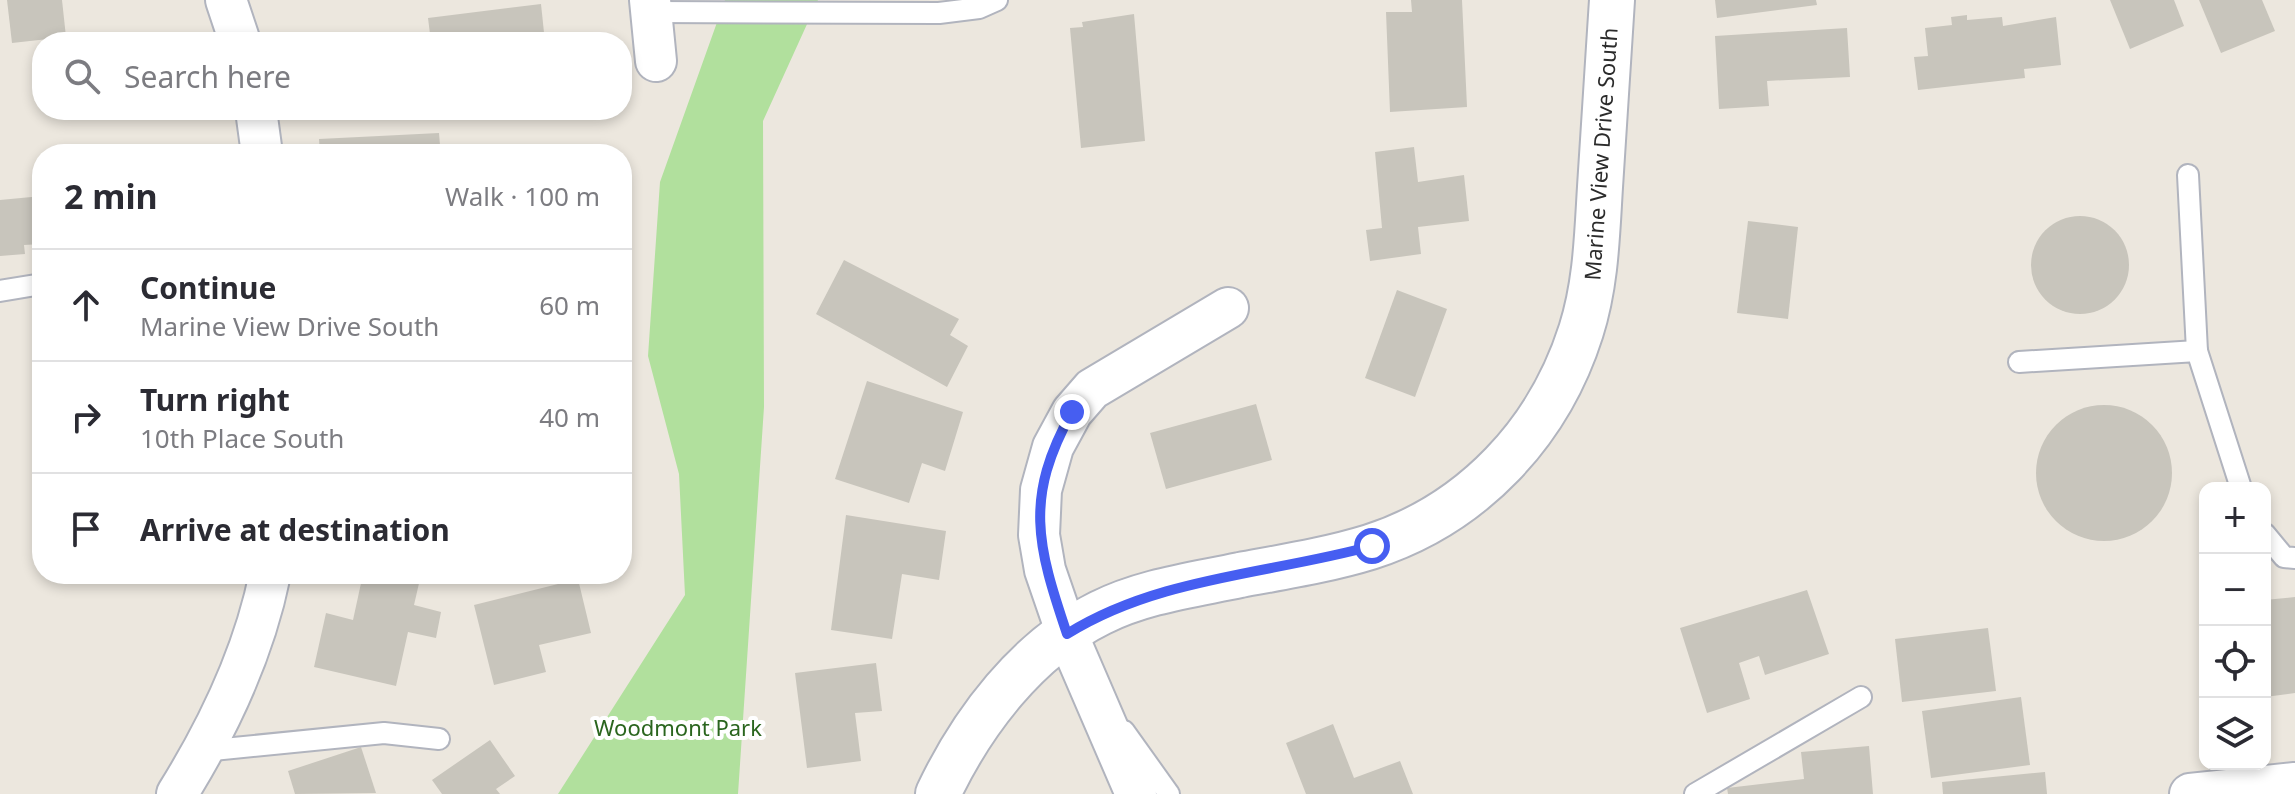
<!DOCTYPE html>
<html lang="en">
<head>
<meta charset="utf-8">
<style>
	body { margin:0; font-family:"Noto Sans",sans-serif; background:#f2f2f3; color:#2b2b33 }
	.controls { position:absolute; right:24px; bottom:24px; display:grid; overflow:hidden; border-radius:16px; box-shadow:0 4px 12px #0003 }
	.controls button { width:72px; height:72px; display:grid; place-items:center; padding:0; border:0; border-bottom:2px solid #e1e1e2; background:#fff; color:#2b2b33; font:40px sans-serif }
	.stop { position:absolute; width:24px; height:24px; margin:-18px; border:6px solid #465ef1; border-radius:50%; background:#fff }
	.stop.end { background:#465ef1; border-color:#fff; box-shadow:0 2px 8px #0008 }
	.list { margin:0; padding:0; list-style:none }
	h2 { display:flex; justify-content:space-between; align-items:center; height:104px; margin:0; padding:0 32px; font-size:34px }
	h2 small { font-size:26px; font-weight:400; color:#7c7c81 }
	.list li { display:grid; grid-template-columns:52px 1fr auto; gap:24px; align-items:center; box-sizing:border-box; height:112px; padding:0 32px; border-top:2px solid #e1e1e2 }
	.list b { display:block; font-size:30px; white-space:nowrap }
	.list p { margin:0; font-size:26px; white-space:nowrap; color:#7c7c81 }
	.list em { font-size:26px; font-style:normal; color:#7c7c81 }
	.icon { flex:none; width:44px; height:44px; fill:none; stroke:currentColor; stroke-width:2; stroke-linecap:round; stroke-linejoin:round }
	.map { position:relative; flex:none; width:2295px; height:794px; overflow:hidden }
	.search { position:absolute; background:#fff; box-shadow:0 4px 12px #0003; left:32px; top:32px; width:600px; height:88px; display:flex; align-items:center; gap:20px; box-sizing:border-box; padding:0 28px; border-radius:32px; color:#7c7c81; font-size:30px }
	.panel { position:absolute; background:#fff; box-shadow:0 4px 12px #0003; left:32px; top:144px; width:600px; height:440px; border-radius:32px }
	.map>svg:first-child { display:block }
</style>
</head>
<body>
<div class="map">
<svg width="2295" height="794" viewBox="0 0 2295 794">
	<rect width="100%" height="100%" fill="#ece7de"/>
	<path fill="#b1e09d" d="M725,0h93l-55,121 1,286 -26,387h-180l127,-199 -6,-121 -31,-118 12,-174z"/>
	<g fill="#c8c5bc">
		<path d="M7,0h55l4,37 -54,6z"/>
		<path d="M1411,0h51l5,107 -77,5 -4,-100h26z"/>
		<path d="M1715,0h101l1,5 -100,13z"/>
		<path d="M2110,0h64l10,26 -54,23z"/>
		<path d="M2199,0h63l13,31 -54,22z"/>
		<path d="M541,4l4,38h-114l-3,-24z"/>
		<path d="M1134,14l11,127 -64,7 -11,-120 13,-1 -1,-5z"/>
		<path d="M1967,15v5l35,-3 1,9 53,-9 5,48 -37,4 1,9 -107,12 -4,-33 14,-1 -3,-28 27,-3 -1,-8z"/>
		<path d="M1847,28l3,49 -83,4 2,25 -50,3 -4,-73z"/>
		<path d="M439,110h42l1,2 -42,6z"/>
		<path d="M439,133l1,12 21,-1 13,10h-154l-1,-15z"/>
		<path d="M1414,147l4,35 46,-7 5,46 -51,6 3,27 -51,7 -4,-31 16,-2 -7,-76z"/>
		<path d="M42,196v48l-18,1 1,9 -25,2v-56z"/>
		<circle cx="2080" cy="265" r="49"/>
		<path d="M1748,221l50,6 -10,92 -51,-6z"/>
		<path d="M844,260l115,59 -9,16 18,11 -21,41 -131,-73z"/>
		<path d="M1397,290l50,19 -32,88 -50,-19z"/>
		<path d="M867,381l96,31 -18,59 -23,-8 -13,40 -74,-24z"/>
		<path d="M1256,404l16,56 -106,29 -16,-56z"/>
		<circle cx="2104" cy="473" r="68"/>
		<path d="M846,515l100,16 -7,49 -37,-6 -10,65 -61,-9z"/>
		<path d="M363,574h37l20,5 -6,26 27,7 -5,26 -28,-6 -12,54 -82,-19 12,-54 27,7z"/>
		<path d="M578,579l13,54 -52,12 7,27 -52,13 -20,-80z"/>
		<path d="M1807,590l22,64 -64,21 -6,-19 -20,7 11,36 -43,14 -27,-85z"/>
		<path d="M2295,597v96l-30,4v-97z"/>
		<path d="M1988,628l8,63 -94,11 -7,-63z"/>
		<path d="M876,663l6,48 -27,2 6,48 -54,7 -12,-95z"/>
		<path d="M2021,697l9,68 -99,13 -9,-67z"/>
		<path d="M1333,724l21,54 46,-17 13,33h-107l-20,-51z"/>
		<path d="M490,740l25,36 -19,13 4,5h-58l-10,-14z"/>
		<path d="M1869,746l4,48h-145l-1,-6 77,-9 -3,-27z"/>
		<path d="M361,747l15,46 -81,1 -7,-23z"/>
		<path d="M2045,772l2,22h-104l-1,-12z"/>
	</g>
	<g fill="none" stroke-linecap="round" stroke-linejoin="round">
		<g stroke="#b1b4be" stroke-width="24">
			<g id="service">
				<path d="M652,12l287,1 40,-5 18,-8"/>
				<path d="M2188,175l9,176"/>
				<path d="M0,291l42,-7"/>
				<path d="M2019,362l178,-11 44,137"/>
				<path d="M2265,534l19,23 11,1"/>
				<path d="M1124,731l45,63"/>
				<path d="M203,751l181,-18 55,6"/>
				<path d="M1695,794l166,-97"/>
			</g>
		</g>
		<g stroke="#b1b4be" stroke-width="44">
			<g id="minor">
				<path d="M226,0l14,42"/>
				<path d="M650,0l6,61"/>
				<path d="M256,110l6,44"/>
				<path d="M177,794c43,-69 77,-141 93,-220"/>
				<path d="M1136,794l-69,-160 -22,-64 -6,-35 2,-45 12,-43 19,-35 20,-23 136,-81"/>
				<path d="M2190,794l105,-11"/>
			</g>
		</g>
		<g stroke="#b1b4be" stroke-width="48">
			<path id="secondary" d="M938,794c34,-72 89,-145 162,-181 44,-22 93,-28 140,-38 43,-8 88,-15 130,-28 103,-33 179,-115 211,-216 15,-47 16,-95 19,-144 4,-62 8,-125 12,-187"/>
		</g>
		<use href="#service" stroke="#fff" stroke-width="20"/>
		<use href="#minor" stroke="#fff" stroke-width="40"/>
		<use href="#secondary" stroke="#fff" stroke-width="44"/>
	</g>
	<g fill="none" stroke-linecap="round" stroke-linejoin="round">
		<path stroke="#465ef1" stroke-width="10" d="M1072,412c-48,86 -35,133 -5,222 91,-57 203,-60 305,-88"/>
	</g>
	<g text-anchor="middle" stroke-width="8" stroke-linejoin="round" paint-order="stroke">
		<g font-size="22" fill="#2b2b2b" stroke="#fff">
			<text transform="translate(1601 154) rotate(-86)" y="8">Marine View Drive South</text>
		</g>
		<g font-size="22" fill="#2a651e" stroke="#fff">
			<text x="678" y="736">Woodmont Park</text>
		</g>
	</g>
</svg>
<div class="controls">
<button>+</button>
<button>−</button>
<button><svg class="icon" aria-label="locate" viewBox="0 0 24 24"><circle cx="12" cy="12" r="6"/><path d="M12 2v4M12 18v4M2 12h4M18 12h4"/></svg></button>
<button><svg class="icon" aria-label="layers" viewBox="0 0 24 24"><path d="M12 4l9 5-9 5-9-5zM3 14l9 5 9-5"/></svg></button>
</div>
<div class="stop" style="left:1372px;top:546px"></div>
<div class="stop end" style="left:1072px;top:412px"></div>
<div class="search"><svg class="icon" aria-label="search" viewBox="0 0 24 24"><circle cx="10" cy="10" r="6"/><path d="M15 15l6 6"/></svg>Search here</div>
<section class="panel">
<h2>2 min<small>Walk · 100 m</small></h2>
<ul class="list">
<li><svg class="icon" aria-label="ahead" viewBox="0 0 24 24"><path d="M12 20V5M6 11l6-6 6 6"/></svg><div><b>Continue</b><p>Marine View Drive South</p></div><em>60 m</em></li>
<li><svg class="icon" aria-label="right" viewBox="0 0 24 24"><path d="M7 20v-9h11M14 6l5 5-5 5"/></svg><div><b>Turn right</b><p>10th Place South</p></div><em>40 m</em></li>
<li><svg class="icon" aria-label="arrive" viewBox="0 0 24 24"><path d="M6 21V4h12l-3 4 3 4H6"/></svg><div><b>Arrive at destination</b></div></li>
</ul>
</section>
</div>
</body>
</html>
